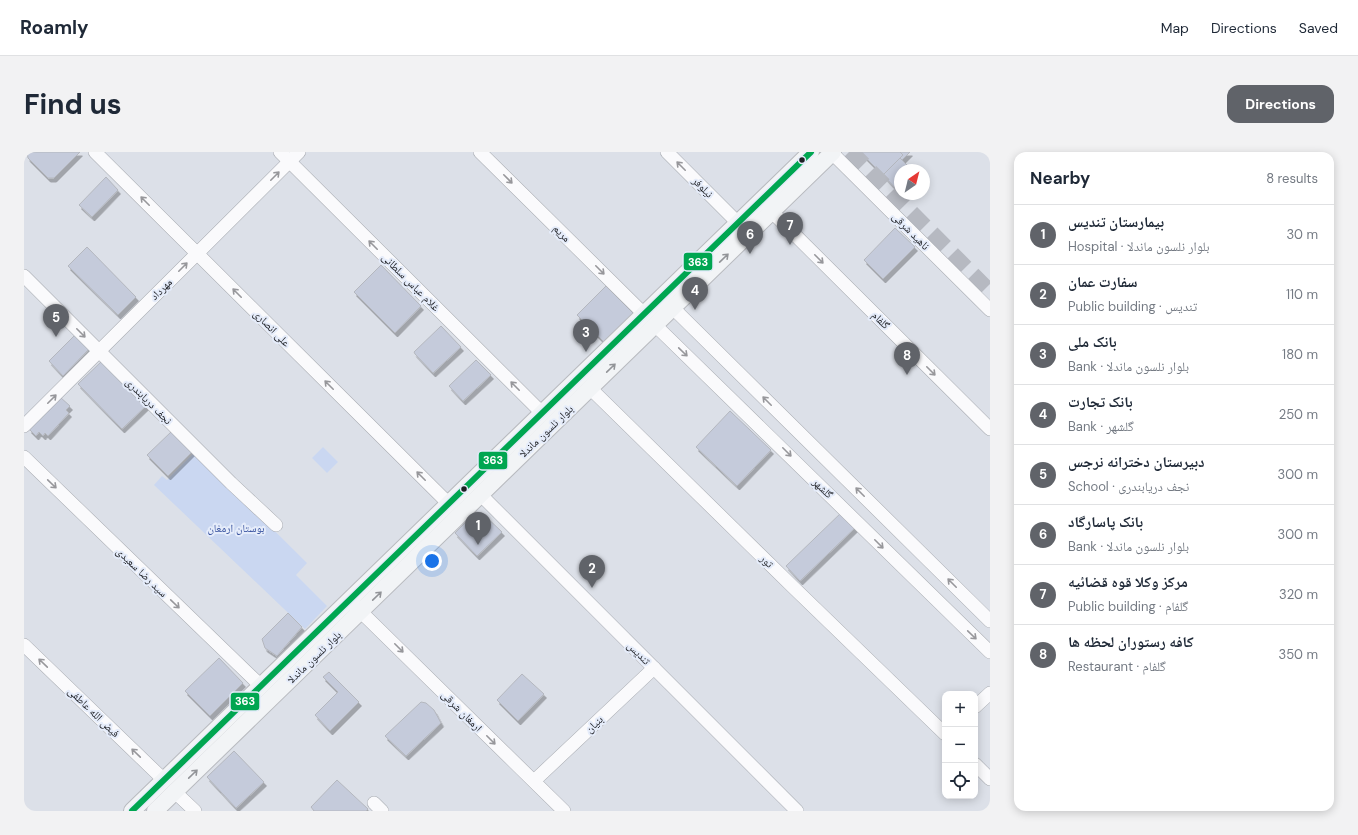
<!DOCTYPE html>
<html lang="en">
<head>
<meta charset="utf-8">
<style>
	body { margin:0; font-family:"DM Sans","Noto Naskh Arabic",sans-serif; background:#f2f2f3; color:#1f2937 }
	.controls { position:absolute; right:12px; bottom:12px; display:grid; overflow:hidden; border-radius:8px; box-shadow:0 2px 10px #0003 }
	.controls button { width:36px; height:36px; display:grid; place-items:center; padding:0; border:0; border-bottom:1px solid #e0e1e3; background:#fff; color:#1f2937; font:20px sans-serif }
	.compass { position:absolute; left:870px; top:12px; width:36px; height:36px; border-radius:50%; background:#fff; box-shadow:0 2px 10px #0003; rotate:35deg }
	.you { position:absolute; left:408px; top:409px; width:14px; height:14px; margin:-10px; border:3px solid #fff; border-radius:50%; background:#1a73e8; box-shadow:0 0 0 6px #1a73e833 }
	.badge { display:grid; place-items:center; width:26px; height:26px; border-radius:50%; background:#606369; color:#fff; font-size:13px; font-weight:700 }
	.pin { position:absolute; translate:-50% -33px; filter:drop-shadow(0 1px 2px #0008) }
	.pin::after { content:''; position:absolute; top:21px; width:14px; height:12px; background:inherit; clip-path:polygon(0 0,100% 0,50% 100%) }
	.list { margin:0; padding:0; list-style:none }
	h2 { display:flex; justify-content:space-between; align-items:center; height:52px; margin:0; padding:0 16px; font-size:17px }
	h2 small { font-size:13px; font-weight:400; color:#747a83 }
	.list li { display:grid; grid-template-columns:26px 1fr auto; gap:12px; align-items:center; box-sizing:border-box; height:60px; padding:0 16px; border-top:1px solid #e0e1e3 }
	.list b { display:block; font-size:15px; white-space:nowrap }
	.list p { margin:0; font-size:13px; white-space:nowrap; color:#747a83 }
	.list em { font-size:13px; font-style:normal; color:#747a83 }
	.icon { flex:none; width:22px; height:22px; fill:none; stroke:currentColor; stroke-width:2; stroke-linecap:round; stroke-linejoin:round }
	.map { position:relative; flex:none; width:966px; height:659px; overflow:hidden; border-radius:12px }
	header { display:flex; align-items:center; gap:24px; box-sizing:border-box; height:56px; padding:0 20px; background:#fff; border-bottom:1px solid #e0e1e3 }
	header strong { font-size:19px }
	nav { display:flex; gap:22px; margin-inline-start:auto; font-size:14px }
	.intro { display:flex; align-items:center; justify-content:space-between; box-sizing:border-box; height:96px; padding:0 24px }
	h1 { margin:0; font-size:28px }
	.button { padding:10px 18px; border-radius:12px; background:#606369; color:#fff; font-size:14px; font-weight:700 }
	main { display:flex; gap:24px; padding:0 24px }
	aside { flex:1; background:#fff; border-radius:12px; box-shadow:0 2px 10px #0003 }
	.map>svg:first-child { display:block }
</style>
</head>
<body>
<header>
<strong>Roamly</strong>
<nav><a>Map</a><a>Directions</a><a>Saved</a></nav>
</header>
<div class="intro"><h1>Find us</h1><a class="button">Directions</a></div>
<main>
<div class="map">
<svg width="966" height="659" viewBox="0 0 966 659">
	<defs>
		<filter id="shadow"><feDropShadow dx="2.5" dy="4" stdDeviation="0" flood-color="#0004"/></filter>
	</defs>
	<rect width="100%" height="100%" fill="#dce0e8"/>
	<g fill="#cad7f1">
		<path d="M299,295l15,15 -11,11 -15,-15z"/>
		<path d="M171,300l112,111 -11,12 31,31 -22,23 -151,-144 8,-9 5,4z"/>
	</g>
	<g fill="#c5cbdb" stroke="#b4b7be" filter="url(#shadow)">
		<path d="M3,0h53l-26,26h-6l-20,-20z"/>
		<path d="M836,0h40l3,3 -20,20z"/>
		<path d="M876,0h10l-8,8 -2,-2 3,-3z"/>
		<path d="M876,6l12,12h-12v19l-2,2 -15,-16z"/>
		<path d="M82,25l12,13 -26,27 -13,-12z"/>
		<path d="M871,76l20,19 -32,32 -19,-19z"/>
		<path d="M63,95l49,50 -18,18 -50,-49z"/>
		<path d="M357,113l40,41 -26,27 -41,-41z"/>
		<path d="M582,134l30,30 -29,29 -30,-30z"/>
		<path d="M417,174l20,21 -28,26 -18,-19 -1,-2z"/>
		<path d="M51,183l14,14 -26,27 -14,-15z"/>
		<path d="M79,208l44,45 -25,24 -44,-45z"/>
		<path d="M452,208l15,15 -28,26 -14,-15z"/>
		<path d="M36,245l10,9 -4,4 3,3 -21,23 -3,-3 -2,3 -4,-4 -3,4 -7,-7z"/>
		<path d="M706,259l41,39 -34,36 -41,-39z"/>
		<path d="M148,279l20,21 -24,24 -21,-21z"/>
		<path d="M820,358l14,15 -58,56 -14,-15z"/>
		<path d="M452,360l6,1 20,19 -25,24 -22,-23z"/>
		<path d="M264,461l14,14 -25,29 -12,-8 -3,-9z"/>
		<path d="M195,506l24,25 -33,33 -25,-25z"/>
		<path d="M305,520l30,30 -29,29 -15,-16 23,-23 -15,-15z"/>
		<path d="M498,522l22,20 -26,27 -21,-21z"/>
		<path d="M397,550l5,1 8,7 7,13 -35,33 -21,-20z"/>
		<path d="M210,599l30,31 -28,26 -29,-31z"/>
		<path d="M313,628l31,29 -2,2h-52l-3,-4z"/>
	</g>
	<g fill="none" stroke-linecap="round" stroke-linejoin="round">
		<path stroke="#b6b9c1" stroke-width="19" stroke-dasharray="19 10" stroke-linecap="butt" d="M825,0l141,142"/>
		<g stroke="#a8abb1" stroke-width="14">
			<g id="minor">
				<path d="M71,0l354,352"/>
				<path d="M256,0l262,261"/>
				<path d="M456,0l164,162"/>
				<path d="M643,0l71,71"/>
				<path d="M808,1l158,157"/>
				<path d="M748,60l218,217"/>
				<path d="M0,124l207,207 45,42"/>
				<path d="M649,156l317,313"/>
				<path d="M631,173l335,327"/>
				<path d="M566,236l203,199 152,147"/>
				<path d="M0,274l275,-274"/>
				<path d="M0,305l237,229"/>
				<path d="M457,343l316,316"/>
				<path d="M330,453l210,206"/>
				<path d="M0,493l140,135"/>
				<path d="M951,555l15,-14"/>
				<path d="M951,612l15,15"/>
				<path d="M510,629l120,-113"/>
				<path d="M151,640l20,19"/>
				<path d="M350,651l8,8"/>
			</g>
		</g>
		<g stroke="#b8babf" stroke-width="18">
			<g id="major">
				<path d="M108,659l679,-659"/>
				<path d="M131,659l678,-659"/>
			</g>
		</g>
		<use href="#minor" stroke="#fafafc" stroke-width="13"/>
		<use href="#major" stroke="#f2f4f6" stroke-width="16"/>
		<g stroke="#e5ecfa" stroke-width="9">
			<path id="bus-1" d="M108,659l679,-659"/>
		</g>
		<use href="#bus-1" stroke="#00a651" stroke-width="6"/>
	</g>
	<defs><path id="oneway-shaft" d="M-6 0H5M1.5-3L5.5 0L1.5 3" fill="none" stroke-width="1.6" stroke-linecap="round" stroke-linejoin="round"/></defs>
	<g stroke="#97979b">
		<use href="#oneway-shaft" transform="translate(657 14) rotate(-135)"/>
		<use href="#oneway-shaft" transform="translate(251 24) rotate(-45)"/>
		<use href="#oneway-shaft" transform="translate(484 27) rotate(45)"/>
		<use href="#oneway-shaft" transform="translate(121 49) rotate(-135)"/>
		<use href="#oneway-shaft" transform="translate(349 93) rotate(-135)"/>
		<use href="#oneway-shaft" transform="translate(795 107) rotate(45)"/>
		<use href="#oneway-shaft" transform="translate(159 115) rotate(-45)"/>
		<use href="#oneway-shaft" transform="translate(576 118) rotate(45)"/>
		<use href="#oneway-shaft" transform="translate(213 141) rotate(-135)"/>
		<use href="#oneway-shaft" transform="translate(57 181) rotate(45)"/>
		<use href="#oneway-shaft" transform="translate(659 200) rotate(44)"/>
		<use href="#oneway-shaft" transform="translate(907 219) rotate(45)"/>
		<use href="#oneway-shaft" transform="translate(305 233) rotate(-135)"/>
		<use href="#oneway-shaft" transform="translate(491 234) rotate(-135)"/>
		<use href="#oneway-shaft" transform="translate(28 247) rotate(-45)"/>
		<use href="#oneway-shaft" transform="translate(743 249) rotate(-135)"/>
		<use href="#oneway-shaft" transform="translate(763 300) rotate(45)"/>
		<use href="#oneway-shaft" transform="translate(397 324) rotate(-135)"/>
		<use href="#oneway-shaft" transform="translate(28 332) rotate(44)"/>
		<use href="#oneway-shaft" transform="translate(836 340) rotate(-135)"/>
		<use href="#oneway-shaft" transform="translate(855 392) rotate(45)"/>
		<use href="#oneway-shaft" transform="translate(928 431) rotate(-135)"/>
		<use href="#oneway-shaft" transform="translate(151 452) rotate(44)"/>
		<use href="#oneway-shaft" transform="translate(948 483) rotate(44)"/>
		<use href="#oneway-shaft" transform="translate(375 496) rotate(45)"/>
		<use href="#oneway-shaft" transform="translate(19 511) rotate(-136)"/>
		<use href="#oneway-shaft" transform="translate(467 588) rotate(45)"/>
		<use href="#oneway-shaft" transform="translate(112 601) rotate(-136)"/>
	</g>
	<g stroke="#929498">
		<use href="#oneway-shaft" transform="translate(700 106) rotate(-44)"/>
		<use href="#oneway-shaft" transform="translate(587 216) rotate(-44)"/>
		<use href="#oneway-shaft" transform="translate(353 444) rotate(-44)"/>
		<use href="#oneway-shaft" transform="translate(169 622) rotate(-44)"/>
	</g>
	<g fill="#1d1f24" stroke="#e5ecfa" stroke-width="1.5">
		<circle cx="778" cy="8" r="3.5"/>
		<circle cx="440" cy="337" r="3.5"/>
	</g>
	<g text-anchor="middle" stroke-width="4" stroke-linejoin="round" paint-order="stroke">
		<g font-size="11" fill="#1d1f24" stroke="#e5ecfa">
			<text transform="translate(679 35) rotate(45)" y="4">نیلوفر</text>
			<text transform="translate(887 79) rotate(45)" y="4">ناهید شرقی</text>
			<text transform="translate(538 81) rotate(45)" y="4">مریم</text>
			<text transform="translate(387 130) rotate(45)" y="4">غلام عباس سلطانی</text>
			<text transform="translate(137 137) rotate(-45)" y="4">مهرداد</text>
			<text transform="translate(857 168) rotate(45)" y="4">گلفام</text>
			<text transform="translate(248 176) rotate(45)" y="4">علی انصاری</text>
			<text transform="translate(125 249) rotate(45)" y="4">نجف دریابندری</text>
			<text transform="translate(522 279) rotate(-44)" y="4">بلوار نلسون ماندلا</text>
			<text transform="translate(799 336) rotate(45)" y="4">گلشهر</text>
			<text transform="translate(743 409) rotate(44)" y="4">تور</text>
			<text transform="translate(118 420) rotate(44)" y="4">سید رضا سعیدی</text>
			<text transform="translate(615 501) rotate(45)" y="4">تندیس</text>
			<text transform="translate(290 505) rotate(-44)" y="4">بلوار نلسون ماندلا</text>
			<text transform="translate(438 559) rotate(45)" y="4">ارمغان شرقی</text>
			<text transform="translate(70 560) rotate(44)" y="4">فیض الله عاطفی</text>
			<text transform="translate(570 572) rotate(-43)" y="4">بنیان</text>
		</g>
		<g font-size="11" fill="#344f9d" stroke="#e5ecfa">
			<text x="212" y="380">بوستان ارمغان</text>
		</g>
	</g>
	<g stroke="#e5ecfa" stroke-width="1.5">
		<rect x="659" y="100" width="30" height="19" rx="4" fill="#00a651"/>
		<rect x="454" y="299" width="30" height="19" rx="4" fill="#00a651"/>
		<rect x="206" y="540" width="30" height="19" rx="4" fill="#00a651"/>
	</g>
	<g font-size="11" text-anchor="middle" font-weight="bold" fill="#fff">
		<text x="674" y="114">363</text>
		<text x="469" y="312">363</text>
		<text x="221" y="553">363</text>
	</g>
</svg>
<div class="controls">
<button>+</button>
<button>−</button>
<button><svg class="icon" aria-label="locate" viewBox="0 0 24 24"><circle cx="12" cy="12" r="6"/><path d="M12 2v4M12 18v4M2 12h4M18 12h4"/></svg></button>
</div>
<svg class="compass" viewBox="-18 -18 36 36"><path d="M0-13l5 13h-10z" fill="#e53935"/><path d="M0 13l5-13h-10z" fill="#747a83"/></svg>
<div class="you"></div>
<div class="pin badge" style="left:454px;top:393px">1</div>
<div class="pin badge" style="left:568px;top:436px">2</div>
<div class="pin badge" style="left:562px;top:200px">3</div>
<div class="pin badge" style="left:671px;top:158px">4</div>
<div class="pin badge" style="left:32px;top:185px">5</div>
<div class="pin badge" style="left:726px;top:102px">6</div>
<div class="pin badge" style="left:766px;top:93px">7</div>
<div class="pin badge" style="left:883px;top:223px">8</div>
</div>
<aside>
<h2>Nearby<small>8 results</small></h2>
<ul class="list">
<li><span class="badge">1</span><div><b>بیمارستان تندیس</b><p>Hospital · بلوار نلسون ماندلا</p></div><em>30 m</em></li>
<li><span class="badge">2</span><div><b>سفارت عمان</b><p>Public building · تندیس</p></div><em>110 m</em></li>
<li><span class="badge">3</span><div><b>بانک ملی</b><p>Bank · بلوار نلسون ماندلا</p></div><em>180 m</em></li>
<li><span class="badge">4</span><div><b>بانک تجارت</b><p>Bank · گلشهر</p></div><em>250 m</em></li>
<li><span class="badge">5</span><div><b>دبیرستان دخترانه نرجس</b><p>School · نجف دریابندری</p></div><em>300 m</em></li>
<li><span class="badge">6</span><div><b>بانک پاسارگاد</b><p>Bank · بلوار نلسون ماندلا</p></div><em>300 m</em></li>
<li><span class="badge">7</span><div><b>مرکز وکلا قوه قضائیه</b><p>Public building · گلفام</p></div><em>320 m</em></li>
<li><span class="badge">8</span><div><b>کافه رستوران لحظه ها</b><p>Restaurant · گلفام</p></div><em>350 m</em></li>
</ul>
</aside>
</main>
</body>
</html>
